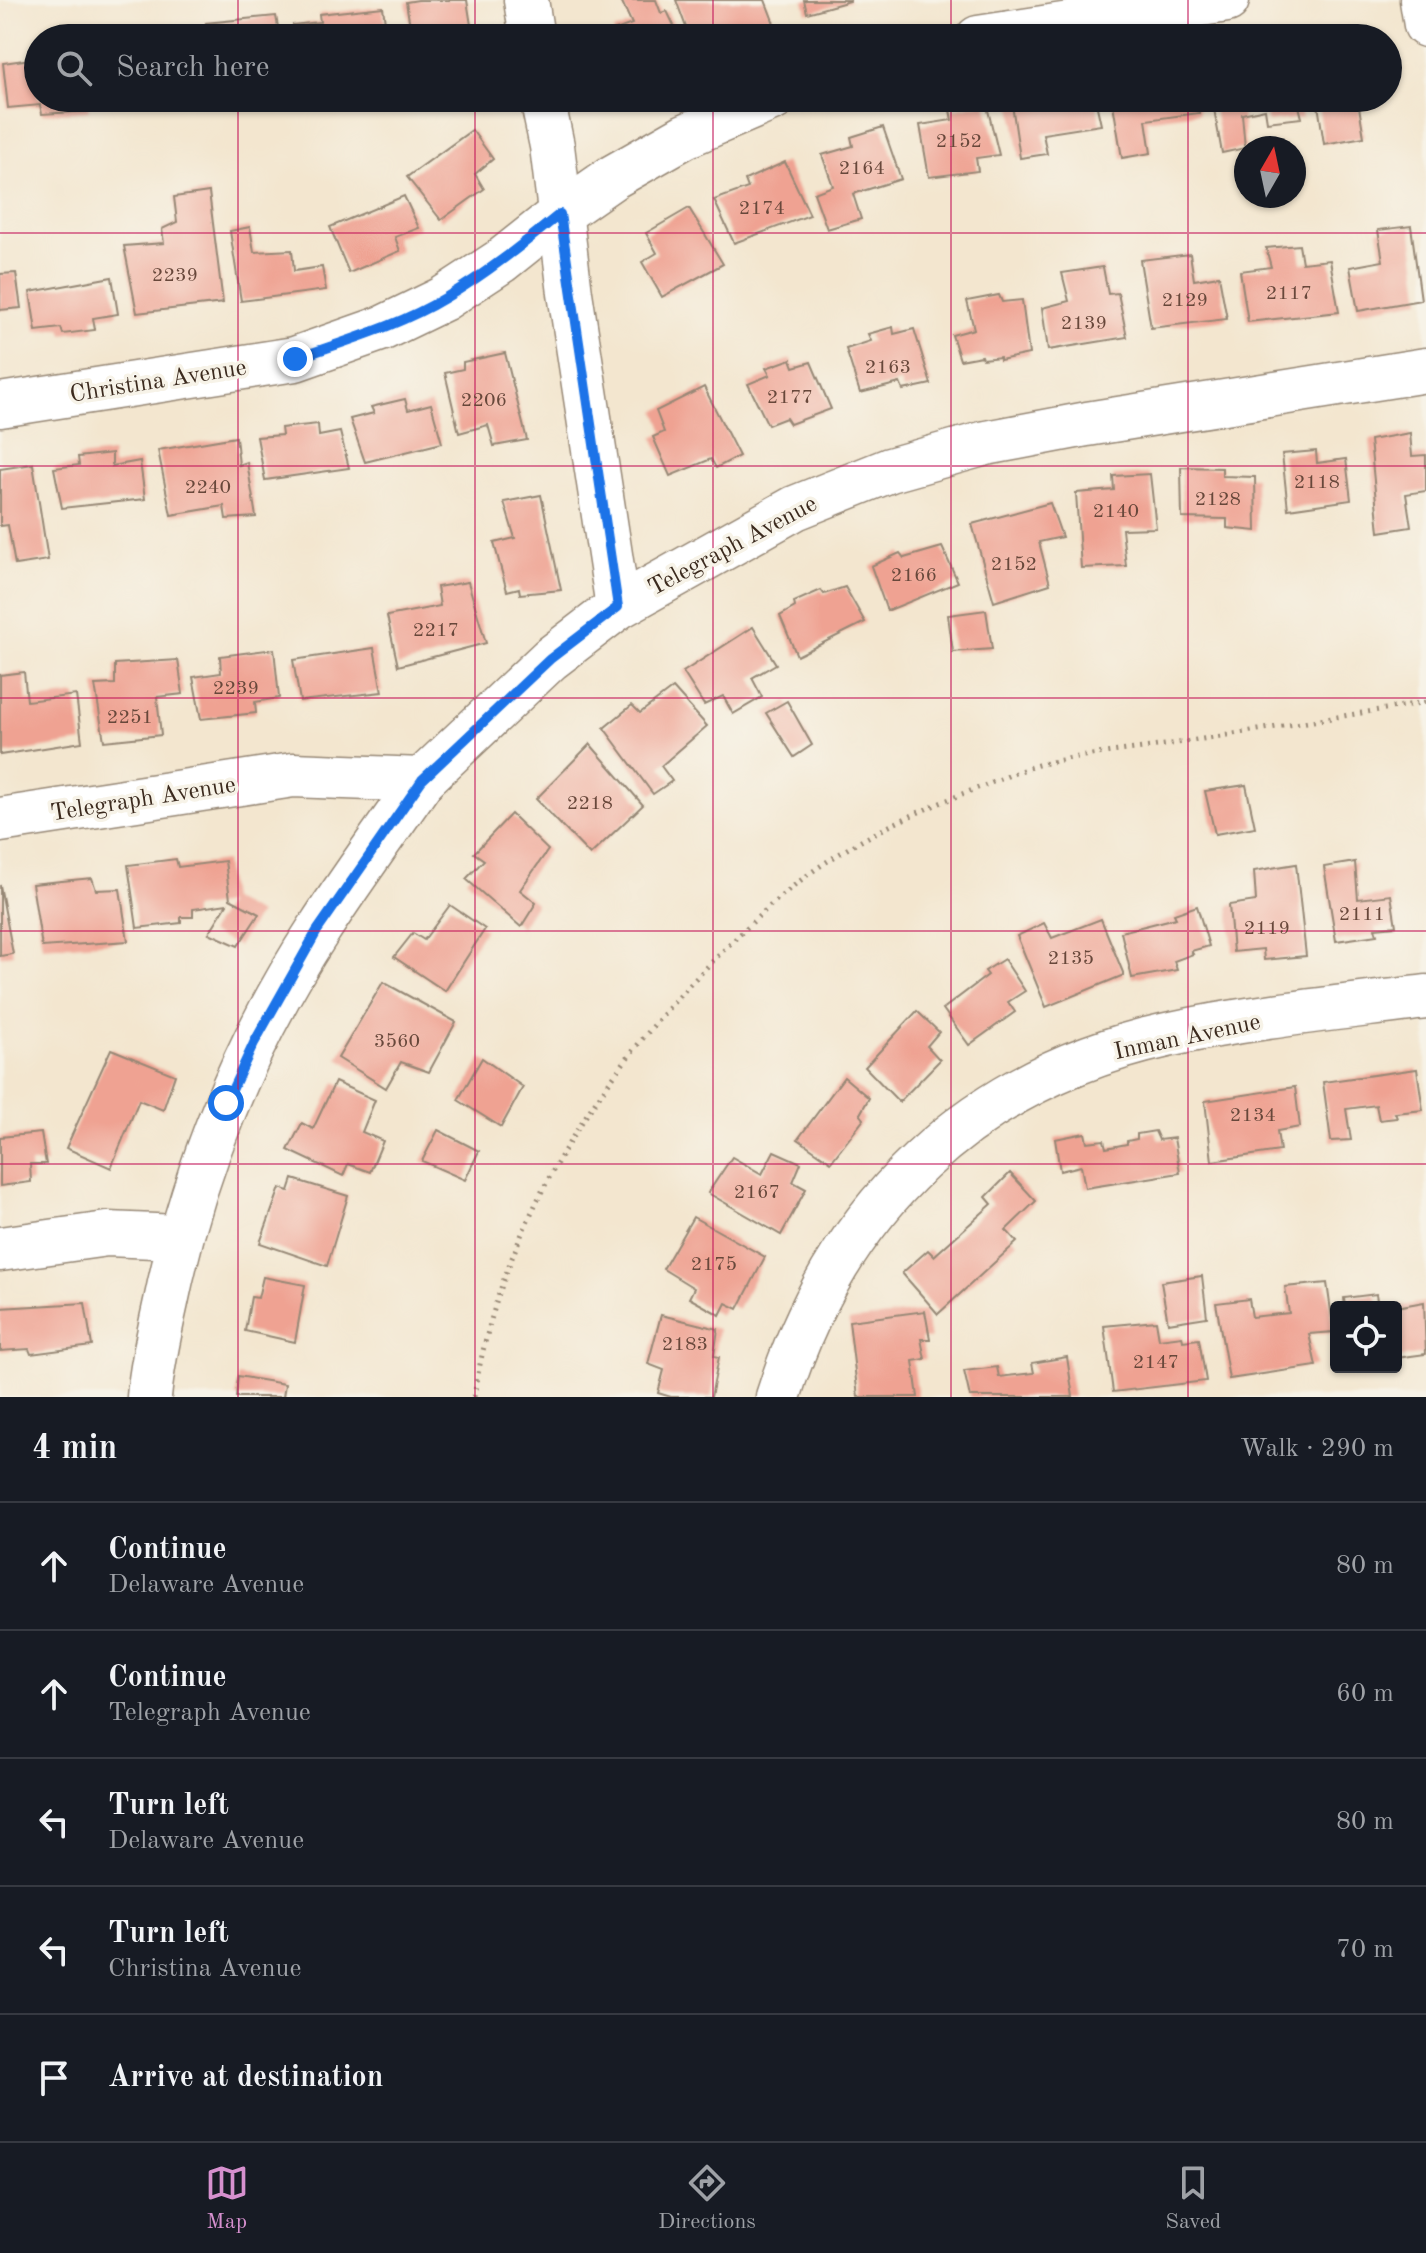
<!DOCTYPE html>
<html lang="en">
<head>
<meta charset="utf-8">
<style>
	body { margin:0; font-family:"Old Standard TT",serif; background:#20242c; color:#f1f3f6 }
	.controls { position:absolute; right:24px; bottom:24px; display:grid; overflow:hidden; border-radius:8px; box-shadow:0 2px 6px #0004 }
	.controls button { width:72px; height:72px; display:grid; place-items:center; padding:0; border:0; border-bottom:2px solid #363941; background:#171b24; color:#f1f3f6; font:40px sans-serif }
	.compass { position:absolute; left:1234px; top:136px; width:72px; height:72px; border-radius:50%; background:#171b24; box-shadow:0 2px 6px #0004; rotate:9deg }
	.stop { position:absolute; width:24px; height:24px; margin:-18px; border:6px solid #1a73e8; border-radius:50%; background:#fff }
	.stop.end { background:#1a73e8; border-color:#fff; box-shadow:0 2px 8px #0008 }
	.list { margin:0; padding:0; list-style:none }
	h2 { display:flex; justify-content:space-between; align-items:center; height:104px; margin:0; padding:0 32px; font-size:34px }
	h2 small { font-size:26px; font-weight:400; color:#9ea1a6 }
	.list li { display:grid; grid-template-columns:52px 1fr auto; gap:24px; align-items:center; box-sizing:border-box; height:128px; padding:0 32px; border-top:2px solid #363941 }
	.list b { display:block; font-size:30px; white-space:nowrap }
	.list p { margin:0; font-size:26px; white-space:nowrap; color:#9ea1a6 }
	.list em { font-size:26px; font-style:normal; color:#9ea1a6 }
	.icon { flex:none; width:44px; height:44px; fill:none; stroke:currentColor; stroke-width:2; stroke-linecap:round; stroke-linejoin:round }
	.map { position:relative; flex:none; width:1426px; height:1397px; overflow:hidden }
	.search { position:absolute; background:#171b24; box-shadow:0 2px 6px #0004; left:24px; right:24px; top:24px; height:88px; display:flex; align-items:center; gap:20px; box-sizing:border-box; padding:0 28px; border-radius:44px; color:#9ea1a6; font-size:30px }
	.sheet { height:744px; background:#171b24 }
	nav { display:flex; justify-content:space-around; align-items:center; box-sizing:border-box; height:112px; border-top:2px solid #363941; background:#171b24; font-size:22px; color:#9ea1a6 }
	nav a { display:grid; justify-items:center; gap:4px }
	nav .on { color:#d690ce }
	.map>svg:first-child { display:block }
</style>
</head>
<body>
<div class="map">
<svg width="1426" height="1397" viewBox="0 0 1426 1397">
	<rect width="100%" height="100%" fill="#f7f3e8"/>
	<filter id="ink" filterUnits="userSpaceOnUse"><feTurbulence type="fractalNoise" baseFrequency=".0125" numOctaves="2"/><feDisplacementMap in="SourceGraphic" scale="16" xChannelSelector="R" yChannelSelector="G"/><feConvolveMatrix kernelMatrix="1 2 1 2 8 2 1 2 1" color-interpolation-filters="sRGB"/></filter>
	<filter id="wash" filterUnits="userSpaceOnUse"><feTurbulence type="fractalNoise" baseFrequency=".006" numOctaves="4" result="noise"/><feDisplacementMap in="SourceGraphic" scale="32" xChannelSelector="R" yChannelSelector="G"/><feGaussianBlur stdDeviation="1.8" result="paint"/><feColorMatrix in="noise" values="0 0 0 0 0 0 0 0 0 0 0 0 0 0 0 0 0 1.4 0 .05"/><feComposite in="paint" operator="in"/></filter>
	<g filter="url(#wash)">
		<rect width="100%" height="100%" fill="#f3e6cf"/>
		<g id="blocks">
			<g fill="#efa292">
				<path d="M418,0h49l6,38h-61l-6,-36z"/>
				<path d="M621,0h35l5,13 6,-2 13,27h-64l-3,-7 19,-7z"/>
				<path d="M676,0h89l13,34 -12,4h-76z"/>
				<path d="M804,0h46v1l-43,12z"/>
				<path d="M383,7l4,31h-92l-2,-13 27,-3 -1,-8z"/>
				<path d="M276,16l4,22h-71l-3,-15z"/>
				<path d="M38,58v40h49l2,13 -47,3 -2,-9 -32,3 -5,-45z"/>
				<path d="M1011,98h84l6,27 -58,9 4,20 -27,4z"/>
				<path d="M1112,98h84l3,15 -53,7 5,33 -29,5z"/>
				<path d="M1212,98h85l5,20 -35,4 -2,-13 -23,5 3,34 -23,5z"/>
				<path d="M1317,98h49l-8,3 6,36 -40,7z"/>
				<path d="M986,102l13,53 -23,3 2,13 -49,6 -9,-52 32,-5 -2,-10z"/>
				<path d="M883,127l18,52 -48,15 8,25 -34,10 -13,-36 19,-7 -11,-31 31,-9 -2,-9z"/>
				<path d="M472,130l21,29 -18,15 9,15 -43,31 -34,-43z"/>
				<path d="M785,162l25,53 -76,28 -20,-43 34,-12 -3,-8z"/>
				<path d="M209,192l14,111 -86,10 -13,-67 40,-3 -2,-14 15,-7 -3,-25z"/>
				<path d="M404,196l15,32 -24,9 5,14 -51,22 -19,-46z"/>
				<path d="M689,208l34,56 -61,33 -20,-35 15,-9 -11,-20z"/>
				<path d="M1411,226l10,74 -63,11 -8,-44 33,-6 -5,-31z"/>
				<path d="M250,227l4,25 38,-2 2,21 28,-4 4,23 -85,11 -11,-70z"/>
				<path d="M1299,245l3,18 28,-3 9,52 -91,10 -8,-51 31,-4 -5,-19z"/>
				<path d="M1190,254l4,26 25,-4 8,43 -76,9 -11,-68z"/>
				<path d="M1103,267l5,27 10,-1 9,44 -79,13 -6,-42 27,-7 -7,-28z"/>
				<path d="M16,273l5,35 -21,2v-36z"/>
				<path d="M112,277l6,37 -25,4 2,12 -32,4 -2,-6 -25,3 -6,-39z"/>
				<path d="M999,295l3,7 20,-2 7,54 -29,6v-3l-17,2 -1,-3 -22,4 -8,-25 22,-6 -7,-28z"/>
				<path d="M893,327l1,7 20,-5 17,55 -28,6 -3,-7 -40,10 -14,-44 25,-8 -3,-7z"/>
				<path d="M505,353l22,87 -33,6 -6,-21 -29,8 -14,-60 18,-4v-7z"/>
				<path d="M791,359l3,8 17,-5 20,47 -41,15 -4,-6 -18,7 -20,-41 22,-9 -4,-7z"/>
				<path d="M704,387l35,69 -23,12 -5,-9 -41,17 -17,-39 11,-5 -8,-21z"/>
				<path d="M405,399l3,11 23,-6 11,39 -77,19 -15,-43 24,-6 -3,-6z"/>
				<path d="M318,424l1,12 21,-4 9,36 -84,12 -8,-43 25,-2 -1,-7z"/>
				<path d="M1410,433l2,23 14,-1v36l-20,3 5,33 -32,5 -9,-92z"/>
				<path d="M236,437l3,28 8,-3 9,55 -30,2 -2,-13 -53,9 -13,-65z"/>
				<path d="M1316,451l1,12 29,-4 5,41 -63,9 -6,-55z"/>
				<path d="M112,453v13l28,-5 5,38 -83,9 -8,-40 25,-3 -1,-8z"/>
				<path d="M33,464l15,96 -33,5 -7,-40 -8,1v-57z"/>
				<path d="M1181,467l41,1v8l33,1 1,54 -29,-3v-9l-45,-1z"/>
				<path d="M1150,474l6,54 -34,1 4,37 -45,2 -5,-75 38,-3 -1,-14z"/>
				<path d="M541,495l20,95 -41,4 -1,-6 -12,3 -13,-48 21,-5 -11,-36z"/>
				<path d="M1050,503l12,34 -23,5 11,42 -56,18 -22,-78z"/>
				<path d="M942,547l16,35 -71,29 -16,-45 29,-13 4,5z"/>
				<path d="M468,582l18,61 -88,23 -11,-50 53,-10 -3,-19z"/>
				<path d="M845,587l20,35 -68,34 -17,-40 15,-9 -1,-5 27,-12 3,4z"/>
				<path d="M986,610l6,39 -39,3 -5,-37z"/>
				<path d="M753,627l23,37 -24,14 10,19 -29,17 -10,-18 -19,9 -21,-33z"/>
				<path d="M374,648l8,44 -82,9 -7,-41z"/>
				<path d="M274,649l5,49 -24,4 1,11 -55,6 -8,-42 28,-4 -1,-17z"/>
				<path d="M178,660l5,34 -26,3 4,38 -57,6 -9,-56 20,-1v-20z"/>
				<path d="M24,672l3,29 49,-6 6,47 -82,13v-80z"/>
				<path d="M673,688l34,38 -46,40 11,15 -19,13 -49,-66 28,-23 8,8z"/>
				<path d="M787,701l25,44 -18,12 -28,-44z"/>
				<path d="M590,744l53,61 -53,50 -54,-56z"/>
				<path d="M1246,785l9,42 -40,7 -10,-43z"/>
				<path d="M511,814l37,36 -28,40 16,13 -15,24 -55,-48 18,-19 -10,-7z"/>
				<path d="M176,859l2,8 47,-6 5,38 29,15 -21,32 -29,-13 18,-29 -34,5v8h-12v6l-44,5 -9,-63z"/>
				<path d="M1355,862l3,37 33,-4 5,31 -21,2 2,7 -41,6 -12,-74z"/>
				<path d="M1296,864l10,92 -42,4 -1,-11 -30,3 -4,-47 27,-4 -2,-30z"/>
				<path d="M92,878l4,12 24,-1 8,52 -86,6 -10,-63z"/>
				<path d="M0,885l13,69 -13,2z"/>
				<path d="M450,905l35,24 -40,62 -51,-34 19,-24 11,7z"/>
				<path d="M1197,906l12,40 -18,5 2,3 -19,7 3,9 -45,8 -11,-46 55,-14 -2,-4z"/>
				<path d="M1101,919l23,56 -78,32 -29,-71 27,-13 8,15z"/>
				<path d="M1004,959l21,32 -17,11 7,10 -46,33 -26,-36 45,-34 -3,-4z"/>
				<path d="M383,982l73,40 -27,50 -28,-10 -15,26 -48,-30z"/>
				<path d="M917,1011l22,21 -12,14 13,14 -41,42 -34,-35z"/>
				<path d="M111,1049l64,26 -12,35 -24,-10 -28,68 -45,-20z"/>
				<path d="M482,1058l41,29 -22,40 -43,-27z"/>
				<path d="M1417,1069l6,41 -28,3 2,5 -18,2 -3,-15 -30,4 5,31 -20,1 -8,-59z"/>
				<path d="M844,1077l25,21 -9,16 4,5 -33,43 -33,-23z"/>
				<path d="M335,1082l40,18 -13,32 21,9 -13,31 -22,-8 -5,12 -55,-26 14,-27 11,6z"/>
				<path d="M1295,1087l5,40 -23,4 3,20 -68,10 -7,-60z"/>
				<path d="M438,1130l41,21 -14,29 -43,-19z"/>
				<path d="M1155,1131l4,9 15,-2 6,35 -95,15 -4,-22 -21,5 -5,-32 30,-6 2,9 17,-2 2,8 21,-4v-3l10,-2v-5z"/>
				<path d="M41,1133l5,31h-16l1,18 -31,4v-49z"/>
				<path d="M774,1151l27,12 -8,19 13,7 -25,46 -73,-42 24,-36 30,17z"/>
				<path d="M1010,1173l26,28 -30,29 11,12 -79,72 -36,-41 26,-23 6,6 58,-52 -6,-7z"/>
				<path d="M293,1179l55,17 -21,70 -67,-23 20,-55 9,3z"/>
				<path d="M693,1217l72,40 -27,52 -12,-6 -6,12 -31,-17 5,-10 -31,-19z"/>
				<path d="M1202,1276l5,41 -39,6 -7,-41z"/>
				<path d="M263,1277l42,8 -10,57 -50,-11 6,-34 7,1z"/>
				<path d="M1327,1283l7,49 -25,2 7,32 -87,13 -13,-76 33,-4 3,18 37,-4 -4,-26z"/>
				<path d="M1376,1294l2,13h-33l-1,-9z"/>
				<path d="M1424,1302l2,52 -30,4v-51z"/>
				<path d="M85,1303l7,43 -61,8 -2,-5 -29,2v-43z"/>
				<path d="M925,1311l5,28h-9l4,20 -12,2 5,36h-60l-9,-76z"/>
				<path d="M661,1315l57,14 -4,27 5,1 -8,40h-40l-13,-4 6,-23 -16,-6z"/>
				<path d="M1156,1321l3,18 23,-3 1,5 16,-2 7,42 -93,11 -9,-66z"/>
				<path d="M1067,1357l6,40h-103l-6,-26 33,-4 2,10 35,-4 -2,-10z"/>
				<path d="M238,1376l47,8 -2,13h-47z"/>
			</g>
		</g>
	</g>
	<g filter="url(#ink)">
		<use href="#blocks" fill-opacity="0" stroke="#978876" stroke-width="2"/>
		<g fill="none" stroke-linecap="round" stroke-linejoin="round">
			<g stroke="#978876" stroke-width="47">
				<g id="minor">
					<path d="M526,0l6,38"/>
					<path d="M1422,0l4,25"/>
					<path d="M978,38l249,-38"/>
					<path d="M542,98l10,48 18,147 48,314"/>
					<path d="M0,405l295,-46 88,-31 60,-29 58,-38 59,-47 53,-37 72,-41 89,-38"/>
					<path d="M0,820l293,-45 129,5 128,-121 68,-52 177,-99 95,-38 96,-27 101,-19 339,-54"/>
					<path d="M0,1249l107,-15 72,3"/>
					<path d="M149,1397c3,-32 10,-64 17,-95 27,-132 79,-260 153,-373 33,-51 69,-100 103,-149"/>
					<path d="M778,1397c59,-190 194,-319 389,-362 85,-19 173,-27 259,-38"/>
				</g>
			</g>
			<path stroke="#978876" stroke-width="5" stroke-dasharray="2 6" stroke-linecap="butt" d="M474,1397c27,-171 121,-318 241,-438 32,-32 65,-65 101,-90 49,-34 106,-60 162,-81 19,-7 39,-17 60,-23 41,-10 85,-14 127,-20 87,-14 174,-28 261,-43"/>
			<use href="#minor" stroke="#fff" stroke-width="44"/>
		</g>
	</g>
	<g fill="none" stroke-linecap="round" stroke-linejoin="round" filter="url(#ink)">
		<path stroke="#1a73e8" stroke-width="10" d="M226,1103l28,-60 63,-112 105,-151 128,-121 68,-52 -58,-393c-37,30 -74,60 -115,84 -46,28 -100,43 -150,61"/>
	</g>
	<path fill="none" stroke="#c2185b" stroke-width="2" stroke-opacity="0.55" d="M238,0v38M475,0v38M713,0v38M951,0v38M1188,0v38M238,98v1299M475,98v1299M713,98v1299M951,98v1299M1188,98v1299M0,233h1426M0,466h1426M0,698h1426M0,931h1426M0,1164h1426"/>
	<g text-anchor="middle" stroke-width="7" stroke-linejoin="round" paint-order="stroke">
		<g font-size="20" fill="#68483b">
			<text x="959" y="147">2152</text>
			<text x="862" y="174">2164</text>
			<text x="762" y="214">2174</text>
			<text x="175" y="281">2239</text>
			<text x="1289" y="299">2117</text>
			<text x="1185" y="306">2129</text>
			<text x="1084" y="329">2139</text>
			<text x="888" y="373">2163</text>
			<text x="790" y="403">2177</text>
			<text x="484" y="406">2206</text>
			<text x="1317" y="488">2118</text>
			<text x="208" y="493">2240</text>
			<text x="1218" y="505">2128</text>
			<text x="1116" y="517">2140</text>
			<text x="1014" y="570">2152</text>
			<text x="914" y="581">2166</text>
			<text x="436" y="636">2217</text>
			<text x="236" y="694">2239</text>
			<text x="130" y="723">2251</text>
			<text x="590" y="809">2218</text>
			<text x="1362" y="920">2111</text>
			<text x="1267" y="934">2119</text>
			<text x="1071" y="964">2135</text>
			<text x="397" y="1047">3560</text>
			<text x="1253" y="1121">2134</text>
			<text x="757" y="1198">2167</text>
			<text x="714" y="1270">2175</text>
			<text x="685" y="1350">2183</text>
			<text x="1156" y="1368">2147</text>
		</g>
		<g font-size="24" fill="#3b2a1e" stroke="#f7f3e8">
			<text transform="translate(158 380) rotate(-9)" y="8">Christina Avenue</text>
			<text transform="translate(732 545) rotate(-28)" y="8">Telegraph Avenue</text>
			<text transform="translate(143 798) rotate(-9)" y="8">Telegraph Avenue</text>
			<text transform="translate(1187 1036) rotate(-12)" y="8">Inman Avenue</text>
		</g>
	</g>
</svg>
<div class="controls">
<button><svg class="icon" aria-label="locate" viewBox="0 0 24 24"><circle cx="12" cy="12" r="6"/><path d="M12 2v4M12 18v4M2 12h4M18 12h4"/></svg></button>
</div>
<svg class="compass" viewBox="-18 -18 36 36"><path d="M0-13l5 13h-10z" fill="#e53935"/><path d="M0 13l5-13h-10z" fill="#9ea1a6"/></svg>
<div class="stop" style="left:226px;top:1103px"></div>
<div class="stop end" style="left:295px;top:359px"></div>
<div class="search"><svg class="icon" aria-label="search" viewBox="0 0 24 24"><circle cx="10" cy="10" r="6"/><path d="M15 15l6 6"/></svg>Search here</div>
</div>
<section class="sheet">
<h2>4 min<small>Walk · 290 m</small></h2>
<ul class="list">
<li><svg class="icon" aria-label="ahead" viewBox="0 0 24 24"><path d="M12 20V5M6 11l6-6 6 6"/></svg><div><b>Continue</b><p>Delaware Avenue</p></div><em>80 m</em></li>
<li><svg class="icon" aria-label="ahead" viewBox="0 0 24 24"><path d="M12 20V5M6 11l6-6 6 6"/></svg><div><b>Continue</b><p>Telegraph Avenue</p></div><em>60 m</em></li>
<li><svg class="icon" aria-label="left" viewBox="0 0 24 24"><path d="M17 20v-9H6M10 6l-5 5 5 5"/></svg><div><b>Turn left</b><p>Delaware Avenue</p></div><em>80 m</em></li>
<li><svg class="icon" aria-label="left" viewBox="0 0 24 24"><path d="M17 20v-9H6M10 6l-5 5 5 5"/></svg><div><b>Turn left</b><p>Christina Avenue</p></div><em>70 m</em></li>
<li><svg class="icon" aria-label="arrive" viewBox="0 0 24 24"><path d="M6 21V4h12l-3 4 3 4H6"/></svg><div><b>Arrive at destination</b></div></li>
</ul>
</section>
<nav>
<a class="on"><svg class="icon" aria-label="map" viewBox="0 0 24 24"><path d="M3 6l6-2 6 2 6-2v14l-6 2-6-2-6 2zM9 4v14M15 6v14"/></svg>Map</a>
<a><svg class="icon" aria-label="directions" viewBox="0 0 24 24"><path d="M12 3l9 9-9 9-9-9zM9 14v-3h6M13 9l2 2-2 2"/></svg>Directions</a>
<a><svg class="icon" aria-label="saved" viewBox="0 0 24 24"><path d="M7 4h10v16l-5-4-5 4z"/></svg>Saved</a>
</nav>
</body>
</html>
